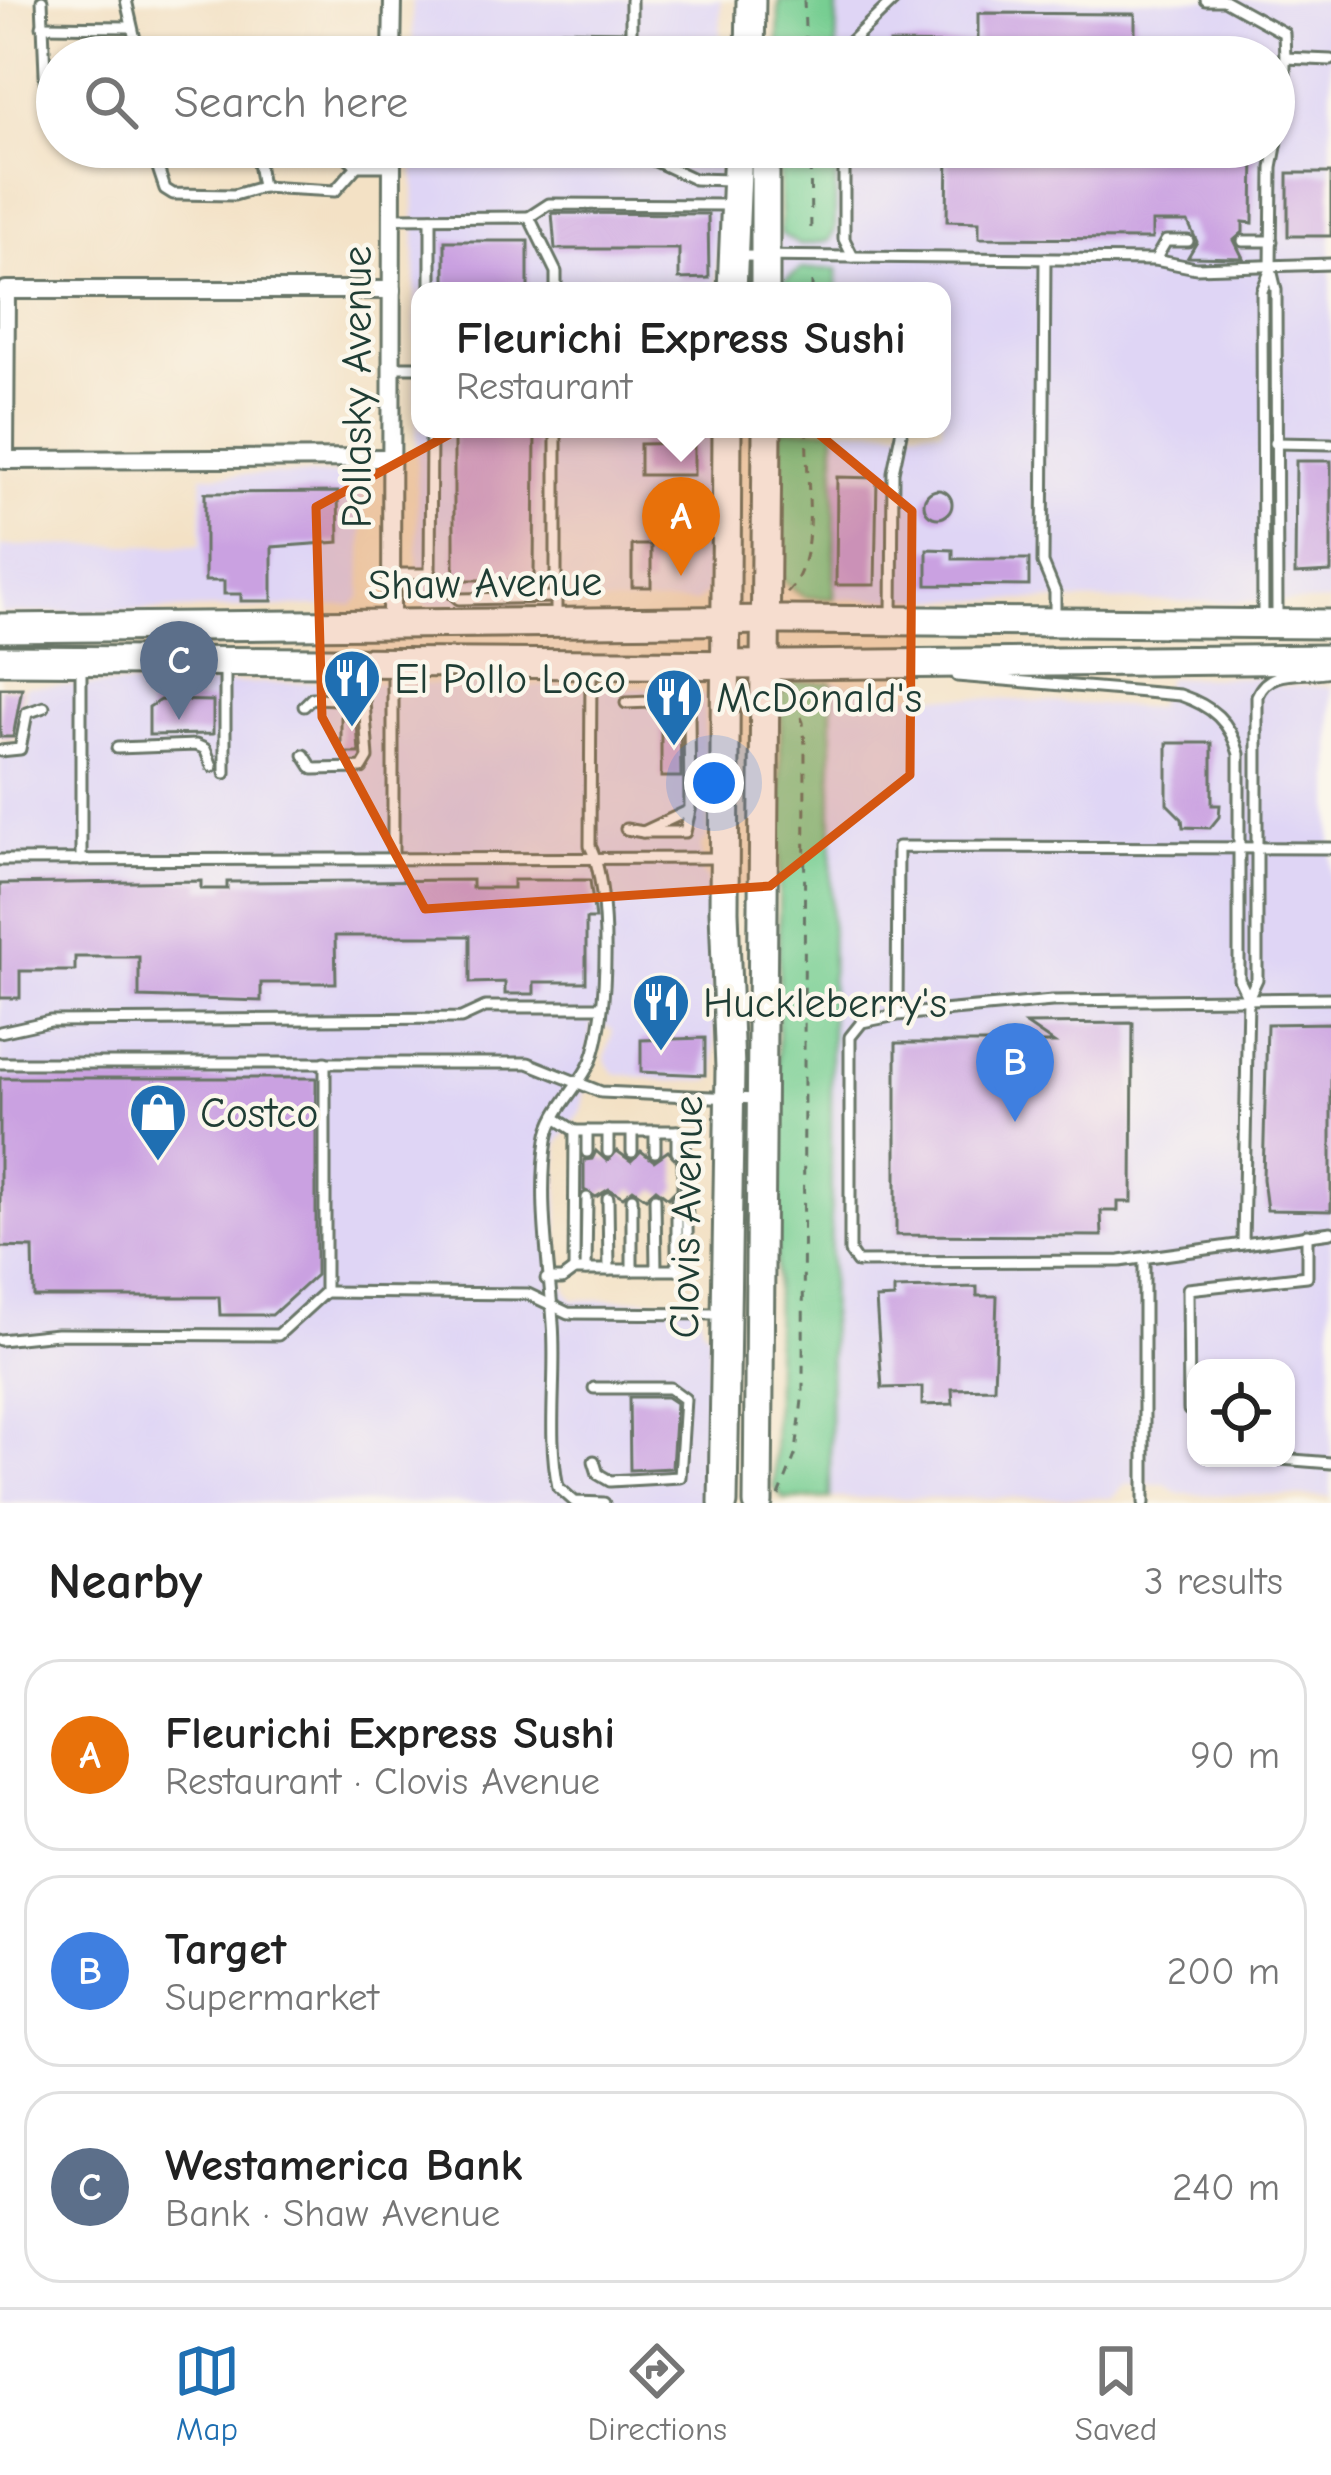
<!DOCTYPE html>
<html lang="en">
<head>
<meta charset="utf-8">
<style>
	body { margin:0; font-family:"Comic Neue",sans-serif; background:#f6f6f6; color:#222 }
	.controls { position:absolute; right:36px; bottom:36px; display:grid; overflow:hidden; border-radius:24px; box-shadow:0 3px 9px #0004 }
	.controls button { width:108px; height:108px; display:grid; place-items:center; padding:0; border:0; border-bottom:3px solid #e0e0e0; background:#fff; color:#222; font:60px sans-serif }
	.you { position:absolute; left:714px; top:783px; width:42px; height:42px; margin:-30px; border:9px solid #fff; border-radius:50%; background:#1a73e8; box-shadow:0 0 0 18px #1a73e833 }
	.badge { display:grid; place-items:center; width:78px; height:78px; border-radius:50%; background:#1f6fb2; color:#fff; font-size:39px; font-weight:700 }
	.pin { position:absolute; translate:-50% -99px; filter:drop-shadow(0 3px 6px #0008) }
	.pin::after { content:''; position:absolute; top:63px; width:42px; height:36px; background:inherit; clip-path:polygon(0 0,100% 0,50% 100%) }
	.popup { position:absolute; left:411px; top:282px; width:540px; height:156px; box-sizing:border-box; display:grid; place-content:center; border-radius:24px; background:#fff; filter:drop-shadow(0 3px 9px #0005); font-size:39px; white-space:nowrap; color:#767676 }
	.popup b { font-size:45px; color:#222 }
	.popup::after { content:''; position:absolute; left:50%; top:100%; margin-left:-24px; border:24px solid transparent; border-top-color:#fff }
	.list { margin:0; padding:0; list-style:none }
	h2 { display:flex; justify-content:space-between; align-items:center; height:156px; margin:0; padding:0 48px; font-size:51px }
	h2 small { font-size:39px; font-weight:400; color:#767676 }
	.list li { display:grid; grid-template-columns:78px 1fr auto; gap:36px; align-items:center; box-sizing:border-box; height:192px; margin:0 24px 24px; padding:0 24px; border:3px solid #e0e0e0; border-radius:36px }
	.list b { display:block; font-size:45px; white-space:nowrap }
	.list p { margin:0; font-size:39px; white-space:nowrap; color:#767676 }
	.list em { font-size:39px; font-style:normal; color:#767676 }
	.icon { flex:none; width:66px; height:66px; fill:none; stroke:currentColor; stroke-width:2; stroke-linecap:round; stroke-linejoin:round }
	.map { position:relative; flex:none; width:1331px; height:1503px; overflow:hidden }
	.search { position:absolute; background:#fff; box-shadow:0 3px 9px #0004; left:36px; right:36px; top:36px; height:132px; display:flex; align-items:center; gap:30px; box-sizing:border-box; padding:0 42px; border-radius:66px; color:#767676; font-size:45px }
	.sheet { height:804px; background:#fff }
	nav { display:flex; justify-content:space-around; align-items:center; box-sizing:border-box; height:168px; border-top:3px solid #e0e0e0; background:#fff; font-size:33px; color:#767676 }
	nav a { display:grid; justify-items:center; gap:6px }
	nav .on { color:#1f6fb2 }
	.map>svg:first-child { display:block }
</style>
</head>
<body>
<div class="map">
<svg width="1331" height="1503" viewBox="0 0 1331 1503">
	<rect width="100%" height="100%" fill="#fbf7ec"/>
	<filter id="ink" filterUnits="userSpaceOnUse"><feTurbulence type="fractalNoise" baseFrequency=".00833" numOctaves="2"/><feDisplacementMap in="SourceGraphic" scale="24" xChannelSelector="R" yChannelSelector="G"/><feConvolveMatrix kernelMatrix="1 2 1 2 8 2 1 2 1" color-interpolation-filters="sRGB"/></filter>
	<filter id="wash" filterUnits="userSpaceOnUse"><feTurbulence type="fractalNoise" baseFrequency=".004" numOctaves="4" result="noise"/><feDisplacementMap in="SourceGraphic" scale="48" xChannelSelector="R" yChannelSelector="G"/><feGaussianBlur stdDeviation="2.7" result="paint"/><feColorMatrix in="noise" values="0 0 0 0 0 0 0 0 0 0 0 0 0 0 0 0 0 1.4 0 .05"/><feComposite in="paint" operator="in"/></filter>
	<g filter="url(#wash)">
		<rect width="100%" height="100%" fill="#f3e1c5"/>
		<g fill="#dfd5f5" fill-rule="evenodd">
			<path d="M412,0h309l-1,57h-307z"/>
			<path d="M837,0h494v602l-497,-3 1,-170h107v-138h-105l-1,-22 -42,3 -14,19 -2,-67 57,6 1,-83h438v-90h-438z"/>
			<path d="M414,147h306l-4,144h-296v138h291l-4,163 -11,10 -269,4 -9,-7z"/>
			<path d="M364,474l-3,122 -8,9 -353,9v-68l201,-1 1,-70z"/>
			<path d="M1258,677l21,9h52v811l-152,-3 -14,-10 -40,1 -13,13h-282l2,-816 45,11 279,15 11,-30zM1196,1368h90v90h-90z"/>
			<path d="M326,682l368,7 10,8 3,142 -6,7 1,27 6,6 8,196 -6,6h-41l-55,-8 -9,-14 8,-29 -21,-11 -10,92 -24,32v121l9,28 7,8 123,-1 5,28 7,7 -3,164 -6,5h-700v-749h22l3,-68z"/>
		</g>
		<g fill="#77ce92" stroke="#4b8663" stroke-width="3">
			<path d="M779,0h58l-1,57h-58z"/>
			<path d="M778,147h58l-1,83 -6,11 -30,4 -18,-11z"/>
			<path d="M802,269h35v22h-56l3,-10z"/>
			<path d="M780,429h55l-1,170 -30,-2 -24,-19z"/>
			<path d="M795,682h37l-2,816 -46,1 -10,-12 7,-794z"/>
		</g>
		<g id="blocks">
			<g fill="#caa1e1">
				<path d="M978,13l157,1v31l126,1v11h-371v-14l88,1z"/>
				<path d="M948,147h306l-1,76 -10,-1v10l-9,8 9,18 -55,-1 9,-15 -9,-20h-36v17l-173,-1v-16l-32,-1z"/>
				<rect x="1288" y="173" width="43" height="63"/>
				<path d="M552,213l156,1 1,64 -30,1v-30h-124z"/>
				<rect x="445" y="241" width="83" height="50"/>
				<path d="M454,429h81l-1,151h-80z"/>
				<path d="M694,443v32h-54v-31z"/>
				<path d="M1296,461h35v111l-36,2z"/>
				<path d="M837,477l40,1 -2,107h-39z"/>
				<circle cx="938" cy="504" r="14"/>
				<path d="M338,492l1,50 -67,5v54h-31v-7h-17v-13h-19v-88z"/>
				<rect x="632" y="545" width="19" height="42"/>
				<path d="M927,549l26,1v9h76v27l-102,-1z"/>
				<path d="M0,688h22l-9,49h-13z"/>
				<path d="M160,700l53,1v33l-64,1v-28z"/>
				<path d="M341,708l15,1 3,44h-18z"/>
				<path d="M661,717h19l1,60h-20z"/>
				<path d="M1167,743h45v62h8l-1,12 -9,11 -27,-1 -1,-8 -15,-15z"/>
				<path d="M472,880v8h41v-8h77l5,39h-9v63h-52v12h-29v-12l-35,1v-47h-135l1,47h-75v18l-122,-4v-40h-64v14h-55v27h-20v-114l201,-3v8h26v-7z"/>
				<path d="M1133,1023l-1,179h-14v9h-17l1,25 -206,-1v-192h158l-28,-19z"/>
				<path d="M1331,1023v188l-64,-1 -4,-31 4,-155z"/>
				<path d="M705,1038v37l-64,-3v-32z"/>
				<path d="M0,1078h316v197l-44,40h-52l-1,-18h-185l-1,-49 -33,-1z"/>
				<path d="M596,1151l11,10 10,-10 14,10 10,-10 13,10 14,-10 9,10v28l-9,9 -12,-9 -10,9 -13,-9 -10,8 -14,-8 -13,8 -12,-7v-30l8,-1z"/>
				<path d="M977,1287v9h20l-3,92 -42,1 1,15 -31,1v-18l-40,1 -6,-89 18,-1v-9z"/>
				<path d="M629,1397h38l9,6 -4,65 -42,2z"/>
			</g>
		</g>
	</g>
	<g filter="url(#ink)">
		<use href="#blocks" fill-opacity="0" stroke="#697667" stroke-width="3"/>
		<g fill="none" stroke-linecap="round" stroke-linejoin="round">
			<g stroke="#697667" stroke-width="15">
				<g id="service">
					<path d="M42,0l4,98 11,6"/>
					<path d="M126,0l13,57"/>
					<path d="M1206,0h18l60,33 1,25 46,2"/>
					<path d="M42,26l87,1"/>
					<path d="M562,57v-21l69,1v-37"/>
					<path d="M844,57v-9l50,-48"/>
					<path d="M151,147l14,42 8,5 61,1 28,-8"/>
					<path d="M265,147l-8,10 5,30 73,4 22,-25"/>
					<path d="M278,147l60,1 19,18h35"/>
					<path d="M625,147l69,32 37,1"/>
					<path d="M844,147v92l9,18"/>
					<path d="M529,217l20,-13 180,1"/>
					<path d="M392,218l137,-1 27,55v19"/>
					<path d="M1243,241h29"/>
					<path d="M738,256l417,4 41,8 135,-4"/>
					<path d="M1045,259l-2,304 12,29v25"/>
					<path d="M1155,260l11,-19h22"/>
					<path d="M1271,269l1,-101 13,-70v-40"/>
					<path d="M431,291v-73"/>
					<path d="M392,367h28"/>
					<path d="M556,429v187"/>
					<path d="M1274,443l57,1"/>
					<path d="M391,574h39l29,25 97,-2"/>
					<path d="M430,574l1,-145"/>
					<path d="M892,616l1,-144 9,-43"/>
					<path d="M1263,620l-1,-329 9,-22 5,21 1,329"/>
					<path d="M81,665v195"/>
					<path d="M591,669l-1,177c21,40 19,171 1,215 -12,27 -40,49 -44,79 -9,60 2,123 6,183 4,54 -6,111 5,164l17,15 29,1"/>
					<path d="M957,676l223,19c32,11 50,26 59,59v225l9,19"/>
					<path d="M626,703l48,-2 15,12 1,97 -47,22 -17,-3"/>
					<path d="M304,706l8,-8 52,2 4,58 -6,10 -49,1 -9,-14"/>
					<path d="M117,748l79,-3 9,4 7,17"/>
					<path d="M0,751l20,-2 7,-36 17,-6"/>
					<path d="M225,773v-108"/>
					<path d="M643,832h42l5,-22"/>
					<path d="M1331,848l-433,-1 -1,168 155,-14 279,-3"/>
					<path d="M393,859v-194"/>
					<path d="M0,860l721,-2"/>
					<path d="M897,1015l-35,7 -12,15v215l7,10 263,-1 211,-29"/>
					<path d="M0,1032l50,-11 411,-3 24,-11h117"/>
					<path d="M0,1063h528l73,29 155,7"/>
					<path d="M608,1131v21"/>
					<path d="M632,1131v21"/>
					<path d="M655,1131v21"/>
					<path d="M677,1131v21"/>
					<path d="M587,1152v-21"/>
					<path d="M608,1198l1,72"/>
					<path d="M632,1198v72"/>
					<path d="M655,1198l1,72"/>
					<path d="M677,1198v72"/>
					<path d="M1243,1243l5,-245 9,-19v-283c12,-30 47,-19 74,-25"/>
					<path d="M1144,1259v244"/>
					<path d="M574,1270l1,-139"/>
					<path d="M586,1270l1,-72"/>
					<path d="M546,1279h16l12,-9h114l-3,-134 -8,-5h-102l-20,-13"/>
					<path d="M325,1292l203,2 40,19 153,1"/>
					<path d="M0,1340l57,-6 221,1 47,-43v-230"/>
					<path d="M1196,1410h-7l-1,-121 119,-13v-42"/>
					<path d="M1268,1458l63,5"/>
					<path d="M594,1461l4,13 12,7 70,-4 5,-78 -15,-11h-76"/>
				</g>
			</g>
			<g stroke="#697667" stroke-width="22">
				<g id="minor">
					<path d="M392,57l1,-57"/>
					<path d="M391,458l-386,2 1,-170h386"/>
					<path d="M391,626l1,-479"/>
				</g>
			</g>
			<g stroke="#697667" stroke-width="33">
				<g id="primary">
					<path d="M750,57l1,-57"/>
					<path d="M765,147v144"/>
					<path d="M732,291l6,-144"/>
					<path d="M0,628l785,-8 546,4"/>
					<path d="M0,660l785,5 546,-6"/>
					<path d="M723,1503l7,-434 -6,-158 3,-482"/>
					<path d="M758,1503l9,-1074"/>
				</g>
			</g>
			<g stroke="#697667" stroke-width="3" stroke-dasharray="9 9" stroke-linecap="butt">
				<path d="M804,0l2,57"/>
				<path d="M810,147l1,86"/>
				<path d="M812,282v9"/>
				<path d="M787,593c36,-38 17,-116 20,-164"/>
				<path d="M779,1496l17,-43 7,-62 2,-646 -2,-23 -16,-37"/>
			</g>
			<use href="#service" stroke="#fff" stroke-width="9"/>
			<use href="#minor" stroke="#fff" stroke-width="16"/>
			<use href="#primary" stroke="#fff" stroke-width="27"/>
		</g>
	</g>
	<path fill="#d45610" fill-opacity="0.2" stroke="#d45610" stroke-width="9" stroke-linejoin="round" d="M672,313l240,198 -2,264 -140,111 -345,23 -103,-192 -6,-210z"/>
	<defs>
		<g id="restaurant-pin" transform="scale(3)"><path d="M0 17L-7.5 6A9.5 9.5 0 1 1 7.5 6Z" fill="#1f6fb2" stroke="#fbf7ec"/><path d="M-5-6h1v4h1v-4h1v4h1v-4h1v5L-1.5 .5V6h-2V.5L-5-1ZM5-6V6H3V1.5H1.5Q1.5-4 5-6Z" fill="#fff"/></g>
		<g id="shop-pin" transform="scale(3)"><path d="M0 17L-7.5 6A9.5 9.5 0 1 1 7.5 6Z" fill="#1f6fb2" stroke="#fbf7ec"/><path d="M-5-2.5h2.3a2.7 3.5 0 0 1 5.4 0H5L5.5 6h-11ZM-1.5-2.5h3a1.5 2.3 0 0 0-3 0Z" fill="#fff"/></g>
	</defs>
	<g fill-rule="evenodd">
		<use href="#restaurant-pin" x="352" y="678"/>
		<use href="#restaurant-pin" x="674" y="697"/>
		<use href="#restaurant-pin" x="661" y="1002"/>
		<use href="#shop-pin" x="158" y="1112"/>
	</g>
	<g text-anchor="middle" stroke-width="9" stroke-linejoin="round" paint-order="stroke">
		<g font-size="42" fill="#1f3d34" stroke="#fbf7ec">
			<text transform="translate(356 387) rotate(-90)" y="15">Pollasky Avenue</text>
			<text transform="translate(485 582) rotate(-1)" y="15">Shaw Avenue</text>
			<text transform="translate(685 1217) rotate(-89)" y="15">Clovis Avenue</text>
		</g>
		<g font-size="42" fill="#1f3d34" stroke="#fbf7ec" text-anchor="start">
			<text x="394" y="693">El Pollo Loco</text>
			<text x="716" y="712">McDonald's</text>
			<text x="703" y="1017">Huckleberry's</text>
			<text x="200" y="1127">Costco</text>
		</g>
	</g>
</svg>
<div class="controls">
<button><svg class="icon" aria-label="locate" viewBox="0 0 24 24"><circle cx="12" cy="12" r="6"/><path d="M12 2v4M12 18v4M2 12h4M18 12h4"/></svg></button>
</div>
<div class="you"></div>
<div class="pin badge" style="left:681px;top:576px;background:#e8710a">A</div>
<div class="popup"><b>Fleurichi Express Sushi</b>Restaurant</div>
<div class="pin badge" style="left:1015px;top:1122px;background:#3f7fe0">B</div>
<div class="pin badge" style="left:179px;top:720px;background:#5c6f8a">C</div>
<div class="search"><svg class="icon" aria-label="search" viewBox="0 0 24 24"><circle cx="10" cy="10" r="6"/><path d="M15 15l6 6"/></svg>Search here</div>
</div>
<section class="sheet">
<h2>Nearby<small>3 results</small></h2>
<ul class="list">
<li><span class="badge" style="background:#e8710a">A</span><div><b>Fleurichi Express Sushi</b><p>Restaurant · Clovis Avenue</p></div><em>90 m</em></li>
<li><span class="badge" style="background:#3f7fe0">B</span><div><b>Target</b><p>Supermarket</p></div><em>200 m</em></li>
<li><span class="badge" style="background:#5c6f8a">C</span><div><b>Westamerica Bank</b><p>Bank · Shaw Avenue</p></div><em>240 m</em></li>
</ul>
</section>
<nav>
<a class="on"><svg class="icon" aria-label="map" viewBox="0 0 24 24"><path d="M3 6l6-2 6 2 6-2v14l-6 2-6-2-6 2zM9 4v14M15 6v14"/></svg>Map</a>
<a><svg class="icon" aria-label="directions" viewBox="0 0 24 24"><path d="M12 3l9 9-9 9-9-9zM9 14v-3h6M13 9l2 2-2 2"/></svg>Directions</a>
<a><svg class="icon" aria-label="saved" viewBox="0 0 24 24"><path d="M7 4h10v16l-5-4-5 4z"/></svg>Saved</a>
</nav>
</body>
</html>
